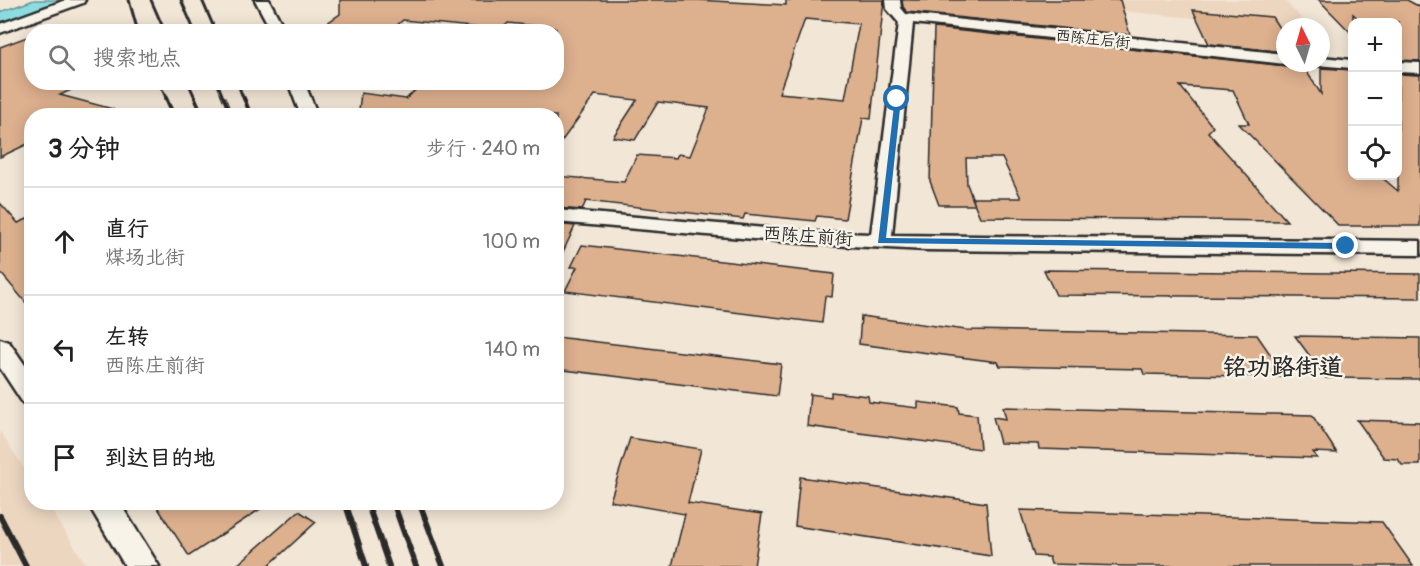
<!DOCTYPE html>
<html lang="zh">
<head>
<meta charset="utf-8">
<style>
	body { margin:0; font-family:Pangolin,"LXGW WenKai TC",sans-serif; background:#f2f2f2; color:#222 }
	.controls { position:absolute; right:18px; top:18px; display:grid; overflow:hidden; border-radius:12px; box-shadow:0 3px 15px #0003 }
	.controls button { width:54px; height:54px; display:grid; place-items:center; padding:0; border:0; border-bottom:2px solid #e0e0e0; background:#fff; color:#222; font:30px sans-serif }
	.compass { position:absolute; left:1276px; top:18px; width:54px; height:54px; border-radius:50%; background:#fff; box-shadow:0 3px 15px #0003; rotate:355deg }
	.stop { position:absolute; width:18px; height:18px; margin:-14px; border:4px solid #1f6fb2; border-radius:50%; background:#fff }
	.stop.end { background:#1f6fb2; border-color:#fff; box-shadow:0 2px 6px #0008 }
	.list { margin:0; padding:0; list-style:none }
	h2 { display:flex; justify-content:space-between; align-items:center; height:78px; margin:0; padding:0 24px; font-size:26px }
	h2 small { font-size:20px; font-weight:400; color:#767676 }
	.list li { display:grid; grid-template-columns:39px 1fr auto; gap:18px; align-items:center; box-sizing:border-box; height:108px; padding:0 24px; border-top:2px solid #e0e0e0 }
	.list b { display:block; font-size:22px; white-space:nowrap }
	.list p { margin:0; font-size:20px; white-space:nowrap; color:#767676 }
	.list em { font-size:20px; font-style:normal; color:#767676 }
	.icon { flex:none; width:33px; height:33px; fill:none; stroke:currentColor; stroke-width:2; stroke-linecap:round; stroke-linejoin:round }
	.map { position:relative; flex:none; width:1420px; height:566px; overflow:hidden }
	.search { position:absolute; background:#fff; box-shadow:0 3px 15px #0003; left:24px; top:24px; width:540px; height:66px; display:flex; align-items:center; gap:15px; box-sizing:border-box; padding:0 21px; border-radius:24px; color:#767676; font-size:22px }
	.panel { position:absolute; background:#fff; box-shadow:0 3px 15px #0003; left:24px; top:108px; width:540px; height:402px; border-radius:24px }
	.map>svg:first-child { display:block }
</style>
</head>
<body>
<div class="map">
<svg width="1420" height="566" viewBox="0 0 1420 566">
	<rect width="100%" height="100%" fill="#f2e6d6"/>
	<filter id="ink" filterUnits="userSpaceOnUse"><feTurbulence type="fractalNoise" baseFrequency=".0167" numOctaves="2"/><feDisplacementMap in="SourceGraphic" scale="12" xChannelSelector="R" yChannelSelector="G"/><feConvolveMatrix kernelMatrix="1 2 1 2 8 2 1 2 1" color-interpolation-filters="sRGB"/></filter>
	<g filter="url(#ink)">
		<g fill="#ecd6c0">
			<path d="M1012,0h272l26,27h-25z"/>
			<path d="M0,431l31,48 1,23 15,1 40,63h-87z"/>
		</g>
		<path fill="#8adce1" stroke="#649598" stroke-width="1.5" d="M34,0h30l-64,23v-11z"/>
		<g fill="#ddb08e" stroke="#2b2b2b" stroke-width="1.5" fill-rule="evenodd">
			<path d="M340,0h357l89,5v-5h98l-13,119 -8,-1 -18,101 -28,-3 -2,5 -70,-7 -2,5 -157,-18 -4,9 -26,-2v-32l68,6 13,-27 39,3 2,-4 12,2 19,-48 -51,-6 -23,38 -22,-3 24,-37 -42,-5 -39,54v-33h-169l2,-2 -30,-4 2,-17 45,6 18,-17h132v-54l-48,-5 -7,7 -98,-10 -14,12h-75l26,-18zM805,19l54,5 -14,75 -66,-6z"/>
			<path d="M902,0h218l10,35 -223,-23 -4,-5z"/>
			<path d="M1319,0h88l13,7v54l-22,-1v-38h-36l-9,-8v21z"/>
			<path d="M1193,10l79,7 13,20v15l-76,-8z"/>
			<path d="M934,28l351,38h18l18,28v-26l32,2v106h27l18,15v-117l22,1v151h-81l-100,-102h10l-16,-34 -53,-4 33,41 -5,5 79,89 -307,-4 -8,-19h49l-19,-40h-36l1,26 8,21h-36l-9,-24z"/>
			<path d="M32,35v47h56l-28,13 53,14 -1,7h-80v26l-32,15v-110z"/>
			<path d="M0,203l18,20 14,-6v93l-32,-38z"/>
			<path d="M556,224l19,2 -19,41z"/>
			<path d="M582,245l252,29 -2,23 -7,-1 -3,27 -257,-32 12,-24h-6z"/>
			<path d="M1044,270l376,4v24l-364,-3z"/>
			<path d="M861,316l105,14 291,5 29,42 -142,-3 -2,-5 -142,-3 -2,-4 -139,-18z"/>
			<path d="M1295,336l125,2v41l-94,-1z"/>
			<path d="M556,337l225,27 -4,32 -221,-27z"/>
			<path d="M831,392l37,4 1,6 49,6v-6l40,5 1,6 18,2 3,34 -173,-23 3,-32 21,3z"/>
			<path d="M1003,407l309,8 25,38 -24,-1 4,6 -278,-9 -1,-5 -38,-1 -7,-26 13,2z"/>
			<path d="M1357,420l63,2v43h-18l-4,-6 -14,-1z"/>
			<path d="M630,438l71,11 -13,54 74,11 -8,52h-82l13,-52 -75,-13z"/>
			<path d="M800,477l186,26 5,53 -196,-30z"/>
			<path d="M154,502h117l-82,54z"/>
			<path d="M1020,510l362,12 31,44h-288l-74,-2 -2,-7 -15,-1z"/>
			<path d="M299,511l17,11 -48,44h-32z"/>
		</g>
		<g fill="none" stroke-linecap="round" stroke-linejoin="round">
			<g stroke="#2b2b2b" stroke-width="5">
				<g id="minor">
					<path d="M66,0h19l-2,3 -83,30v-9z"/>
					<path d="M255,0h14l17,32h-14z"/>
					<path d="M886,0h14l1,8 5,6 379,40v9h2l-2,1 -372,-41 -21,212 528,6v14l-494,-5 -114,-6 -256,-22v-12l256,22 59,2 28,-211 -12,-14z"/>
					<path d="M1321,57l31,3v8l-36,-3 -2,-2h7z"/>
					<path d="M1398,62l22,1v10l-22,-1z"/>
					<path d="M288,82h16l14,34h-17z"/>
					<path d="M0,339l9,3 23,33v31l-9,-3 -23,-35z"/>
					<path d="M87,502h32l40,64h-34z"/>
				</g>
			</g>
			<use href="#minor" fill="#f7f3e8" fill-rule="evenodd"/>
			<g stroke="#2b2b2b" stroke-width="3">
				<path d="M129,0l9,32"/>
				<path d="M151,0l14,32"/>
				<path d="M181,0l14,32"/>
				<path d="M202,0l14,32"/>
				<path d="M159,82l8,18"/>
				<path d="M188,82l8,18"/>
				<path d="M217,82l7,18"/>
				<path d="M237,82l7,18"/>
			</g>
			<g stroke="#2b2b2b" stroke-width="4">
				<path d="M166,98l8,18"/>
				<path d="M195,98l8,18"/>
				<path d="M224,98l7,18"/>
				<path d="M244,98l7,18"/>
			</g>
			<g stroke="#2b2b2b" stroke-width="6">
				<path d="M345,502l21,64"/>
				<path d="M367,502l22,64"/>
				<path d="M393,502l23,64"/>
				<path d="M419,502l24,64"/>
				<path d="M0,516l26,50"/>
			</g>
		</g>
	</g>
	<path fill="#1f6fb2" d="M895,97l6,2 -15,139 460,5 5,3 -5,3 -468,-6z"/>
	<g text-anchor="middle" stroke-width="5" stroke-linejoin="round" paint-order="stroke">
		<g font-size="15" fill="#2b2b2b" stroke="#f7f3e8">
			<text transform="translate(1093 39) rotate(6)" y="5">西陈庄后街</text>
		</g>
		<g font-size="18" fill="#2b2b2b" stroke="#f7f3e8">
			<text transform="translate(808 236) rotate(4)" y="6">西陈庄前街</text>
		</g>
		<g font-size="24" font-weight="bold" fill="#2b2b2b" stroke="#f7f3e8">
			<text x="1283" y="375">铭功路街道</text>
		</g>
	</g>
</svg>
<div class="controls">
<button>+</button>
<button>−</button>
<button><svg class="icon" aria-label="locate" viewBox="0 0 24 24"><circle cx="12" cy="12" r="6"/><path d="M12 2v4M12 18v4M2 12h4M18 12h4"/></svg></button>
</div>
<svg class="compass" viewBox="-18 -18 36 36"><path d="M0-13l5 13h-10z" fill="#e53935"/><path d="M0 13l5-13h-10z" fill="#767676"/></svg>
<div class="stop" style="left:897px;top:99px"></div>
<div class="stop end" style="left:1346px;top:246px"></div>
<div class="search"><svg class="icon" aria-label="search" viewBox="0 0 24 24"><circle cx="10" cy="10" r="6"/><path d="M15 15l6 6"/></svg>搜索地点</div>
<section class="panel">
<h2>3 分钟<small>步行 · 240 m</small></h2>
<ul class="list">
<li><svg class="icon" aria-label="ahead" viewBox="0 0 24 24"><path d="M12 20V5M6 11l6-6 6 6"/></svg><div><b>直行</b><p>煤场北街</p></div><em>100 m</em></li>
<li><svg class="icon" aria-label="left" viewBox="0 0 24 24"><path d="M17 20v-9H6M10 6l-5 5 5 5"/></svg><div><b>左转</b><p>西陈庄前街</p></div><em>140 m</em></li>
<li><svg class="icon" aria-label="arrive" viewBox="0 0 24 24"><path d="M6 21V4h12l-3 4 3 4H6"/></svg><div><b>到达目的地</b></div></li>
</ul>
</section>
</div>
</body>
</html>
